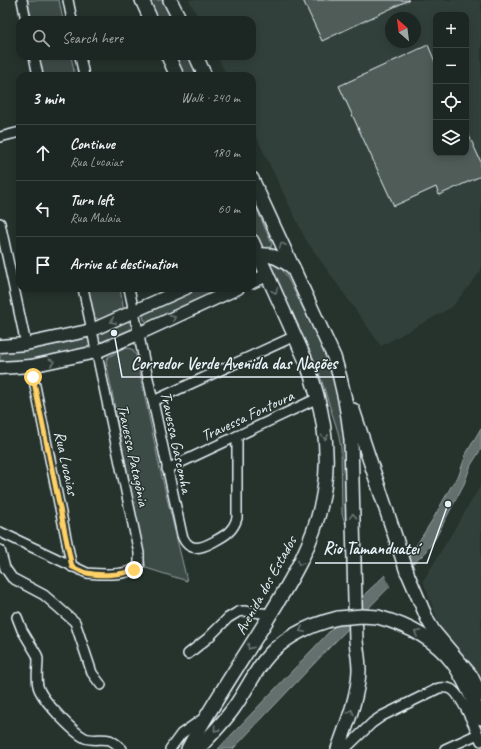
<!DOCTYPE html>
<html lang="en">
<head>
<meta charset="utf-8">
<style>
	body { margin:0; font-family:Caveat,sans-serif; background:#29322f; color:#f1f3f6 }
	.controls { position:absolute; right:12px; top:12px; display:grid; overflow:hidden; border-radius:8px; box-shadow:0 2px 10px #0003 }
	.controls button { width:36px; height:36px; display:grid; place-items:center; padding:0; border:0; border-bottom:1px solid #3a4340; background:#1c2622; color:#f1f3f6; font:20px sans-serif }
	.compass { position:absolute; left:385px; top:12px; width:36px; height:36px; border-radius:50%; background:#1c2622; box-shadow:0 2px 10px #0003; rotate:332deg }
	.stop { position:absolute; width:12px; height:12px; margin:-9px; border:3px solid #ffd166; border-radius:50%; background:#fff }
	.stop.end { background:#ffd166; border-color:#fff; box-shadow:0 1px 4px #0008 }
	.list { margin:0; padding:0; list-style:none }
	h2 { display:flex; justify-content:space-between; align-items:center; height:52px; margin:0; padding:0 16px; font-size:17px }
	h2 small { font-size:13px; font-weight:400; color:#a0a5a5 }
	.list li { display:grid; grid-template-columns:26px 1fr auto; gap:12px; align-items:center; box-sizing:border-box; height:56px; padding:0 16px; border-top:1px solid #3a4340 }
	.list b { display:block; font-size:15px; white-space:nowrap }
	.list p { margin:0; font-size:13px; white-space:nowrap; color:#a0a5a5 }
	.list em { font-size:13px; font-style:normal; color:#a0a5a5 }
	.icon { flex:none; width:22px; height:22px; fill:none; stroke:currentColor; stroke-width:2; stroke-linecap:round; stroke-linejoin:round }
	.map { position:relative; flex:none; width:481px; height:749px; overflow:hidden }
	.search { position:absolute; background:#1c2622; box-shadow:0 2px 10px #0003; left:16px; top:16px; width:240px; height:44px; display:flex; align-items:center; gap:10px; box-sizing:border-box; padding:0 14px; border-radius:12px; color:#a0a5a5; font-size:15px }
	.panel { position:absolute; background:#1c2622; box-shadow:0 2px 10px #0003; left:16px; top:72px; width:240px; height:220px; border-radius:12px }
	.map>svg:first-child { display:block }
</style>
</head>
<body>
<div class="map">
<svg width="481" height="749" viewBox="0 0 481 749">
	<rect width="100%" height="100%" fill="#26332d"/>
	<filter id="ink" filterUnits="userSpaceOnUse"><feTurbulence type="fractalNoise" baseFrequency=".025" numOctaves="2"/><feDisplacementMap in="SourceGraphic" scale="8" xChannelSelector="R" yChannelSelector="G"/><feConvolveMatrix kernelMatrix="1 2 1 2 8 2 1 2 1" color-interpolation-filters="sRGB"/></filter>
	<g filter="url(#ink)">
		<g fill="#333f3a" fill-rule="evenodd">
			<path d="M189,0h292v271l-29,36 -71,39 -75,-106 -54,-112v-52h-25l-10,-20h35v-36h-53zM436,15h30v138h-30zM391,18h24v24h-24z"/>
			<path d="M481,485v202l-13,-27 -28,-34 -17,-45z"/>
		</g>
		<g fill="#3e4b47" stroke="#939ea0">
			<path d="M27,0h32l4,20h-32z"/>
			<path d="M149,0h13l10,20h-14z"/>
			<path d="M39,56h32l4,20h-32z"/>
			<path d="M174,56h15l9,20h-15z"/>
			<path d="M252,198l20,46 -1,3 -10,1 -9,-19z"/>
			<path d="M269,261l9,3 8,11 38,74 12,31 10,62 1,84 -2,-3 -3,-9 -1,-66 -3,-16 -21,-66 -50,-103z"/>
			<path d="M88,288h32l3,18v3l-23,11 -6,-3z"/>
			<path d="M199,288h24l-74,34 -5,-2 -1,-4 2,-3z"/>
			<path d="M126,321l3,1 3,4 -2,5 -25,11h-6l-1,-7z"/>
			<path d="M86,338l3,1 2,5 -3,4 -60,12 -28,2v-10l34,-3z"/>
			<path d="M126,348l6,1 4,6 24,114 27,112 -41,-13 -40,-207 2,-4z"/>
		</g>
		<path fill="#636f6d" stroke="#98a3a5" d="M481,428v21l-10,16 -7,19 -29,55 -13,17 -11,9 -83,84 -95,100h-15l148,-156 50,-47 17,-27 20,-36 6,-8 7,-21z"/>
		<path fill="#26332d" d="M405,553l5,15 -19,20 -7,-15z"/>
		<g fill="#505c59" stroke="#e8f1f8">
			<path d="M303,0h106l-87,41z"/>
			<path d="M428,45l8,19v89h30v-24l15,33v14l-42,19 -3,-8 -42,19 -55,-120z"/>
		</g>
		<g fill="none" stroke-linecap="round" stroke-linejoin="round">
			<g stroke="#e8f1f8" stroke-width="12">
				<g id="minor">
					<path d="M22,0l4,20"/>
					<path d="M68,0l4,20"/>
					<path d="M34,56l4,20"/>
					<path d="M80,56l4,20"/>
					<path d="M0,137l20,-5"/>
					<path d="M0,223l26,121"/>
					<path d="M129,288l12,58 41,189c6,17 18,14 31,7 11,-6 20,-10 24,-24v-82"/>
					<path d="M31,366l41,201"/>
					<path d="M153,401l142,-65"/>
					<path d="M167,469l151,-71"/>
					<path d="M0,532l87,41c13,1 43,4 52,-8v-12l-56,-265"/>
					<path d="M0,550l5,18 7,10 32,17 31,27 17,51 9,12"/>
					<path d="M17,617l5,13 15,25 1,4c0,9 -2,19 0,27 3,13 35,46 47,52 8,3 17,0 25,2 4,2 9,6 12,9"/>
					<path d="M188,654l20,-16 20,-20 10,-6 6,-1 26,3"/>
					<path d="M170,749l11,-15 23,-16"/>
					<path d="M345,749l27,-26 10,-7 57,-28c5,0 8,-1 12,1 10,5 25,41 30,52"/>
					<path d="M445,749l33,-15"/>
				</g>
			</g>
			<g stroke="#e8f1f8" stroke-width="15">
				<g id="major">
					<path d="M252,282l15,-7"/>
					<path d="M0,346l26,-2 66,-14 94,-42"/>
					<path d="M0,368l31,-2 65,-14 42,-18 100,-46"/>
					<path d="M407,572l21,49 6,10 37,44 10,20"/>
				</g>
			</g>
			<g stroke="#e8f1f8" stroke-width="16">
				<g id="highway">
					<path d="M142,0l9,20"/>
					<path d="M170,0l10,20"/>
					<path d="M168,56l9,20"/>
					<path d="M196,56l9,20"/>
					<path d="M252,179l82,178c9,28 14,54 17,83l5,201c1,10 3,19 3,29 -1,27 -12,54 -21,79"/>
					<path d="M259,255c13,-2 22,5 34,12"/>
					<path d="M353,410l54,162"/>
					<path d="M378,617c29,8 57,22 75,46 12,16 20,37 28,55"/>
					<path d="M188,749c23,-43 51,-84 77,-126 26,-42 52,-84 59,-134 7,-44 -3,-87 -18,-128l-54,-120"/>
					<path d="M198,749c12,-13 25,-26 35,-40 11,-15 19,-32 30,-47 18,-24 46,-37 75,-44"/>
				</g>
			</g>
			<use href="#minor" stroke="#26332d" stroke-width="9"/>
			<use href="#major" stroke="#26332d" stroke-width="12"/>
			<use href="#highway" stroke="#26332d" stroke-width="13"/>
			<g stroke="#e8f1f8" stroke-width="16" stroke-linecap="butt">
				<path id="highway-bridge" d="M338,618l24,-2 16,1"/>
			</g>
			<use href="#highway-bridge" stroke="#26332d" stroke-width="13"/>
		</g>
		<defs><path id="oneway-chevron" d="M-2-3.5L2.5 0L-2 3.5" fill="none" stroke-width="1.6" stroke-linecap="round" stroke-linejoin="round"/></defs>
		<g stroke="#6a7674">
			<use href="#oneway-chevron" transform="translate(282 245) rotate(-115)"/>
			<use href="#oneway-chevron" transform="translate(275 291) rotate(66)"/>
			<use href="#oneway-chevron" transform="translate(173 318) rotate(-25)"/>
			<use href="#oneway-chevron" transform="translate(113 321) rotate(155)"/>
			<use href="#oneway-chevron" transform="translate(52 362) rotate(-12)"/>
			<use href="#oneway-chevron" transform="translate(325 437) rotate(86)"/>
			<use href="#oneway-chevron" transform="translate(353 516) rotate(-92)"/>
			<use href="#oneway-chevron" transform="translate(300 563) rotate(116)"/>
			<use href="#oneway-chevron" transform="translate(302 630) rotate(153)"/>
			<use href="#oneway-chevron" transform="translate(417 633) rotate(-151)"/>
			<use href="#oneway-chevron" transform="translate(250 647) rotate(122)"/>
			<use href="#oneway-chevron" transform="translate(351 712) rotate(-75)"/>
			<use href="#oneway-chevron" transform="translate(216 729) rotate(132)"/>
		</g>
	</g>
	<g fill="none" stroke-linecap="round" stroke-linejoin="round" filter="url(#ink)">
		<path stroke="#ffd166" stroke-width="5" d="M33,377l39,190c5,2 10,5 15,6 12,3 36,2 47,-3"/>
	</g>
	<g text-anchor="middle" stroke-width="3" stroke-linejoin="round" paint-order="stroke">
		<g font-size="16" fill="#e8f1f8" stroke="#26332d">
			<text transform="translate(247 415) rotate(-25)" y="6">Travessa Fontoura</text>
			<text transform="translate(177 442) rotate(78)" y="6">Travessa Gasconha</text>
			<text transform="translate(134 455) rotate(78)" y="6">Travessa Patagônia</text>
			<text transform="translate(67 463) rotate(78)" y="6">Rua Lucaias</text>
			<text transform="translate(265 585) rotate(-61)" y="6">Avenida dos Estados</text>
		</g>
	</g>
	<path fill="none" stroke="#e8f1f8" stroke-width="1.5" d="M114 333L122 377H345M448 504L427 563H315"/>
	<g fill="#e8f1f8" stroke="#26332d" stroke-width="1.5">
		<circle cx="114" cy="333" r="4"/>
		<circle cx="448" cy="504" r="4"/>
	</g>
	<g font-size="17" text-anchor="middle" font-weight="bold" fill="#e8f1f8" stroke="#26332d" stroke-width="3" stroke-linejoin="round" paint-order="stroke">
		<text x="234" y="369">Corredor Verde Avenida das Nações</text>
		<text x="371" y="554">Rio Tamanduateí</text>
	</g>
</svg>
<div class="controls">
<button>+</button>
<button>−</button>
<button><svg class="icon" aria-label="locate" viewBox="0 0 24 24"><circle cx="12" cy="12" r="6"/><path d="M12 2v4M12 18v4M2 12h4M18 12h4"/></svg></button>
<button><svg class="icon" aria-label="layers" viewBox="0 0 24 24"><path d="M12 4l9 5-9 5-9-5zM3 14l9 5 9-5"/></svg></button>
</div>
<svg class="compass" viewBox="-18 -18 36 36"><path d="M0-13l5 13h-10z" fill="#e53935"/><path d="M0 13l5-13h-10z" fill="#a0a5a5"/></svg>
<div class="stop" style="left:33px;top:377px"></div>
<div class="stop end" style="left:134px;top:570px"></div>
<div class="search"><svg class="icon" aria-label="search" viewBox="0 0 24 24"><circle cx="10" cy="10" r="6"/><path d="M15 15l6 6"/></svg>Search here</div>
<section class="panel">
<h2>3 min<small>Walk · 240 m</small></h2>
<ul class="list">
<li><svg class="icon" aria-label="ahead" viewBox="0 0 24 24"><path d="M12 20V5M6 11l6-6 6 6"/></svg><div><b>Continue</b><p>Rua Lucaias</p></div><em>180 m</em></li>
<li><svg class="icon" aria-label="left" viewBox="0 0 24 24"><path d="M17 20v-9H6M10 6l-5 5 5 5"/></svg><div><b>Turn left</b><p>Rua Malaia</p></div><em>60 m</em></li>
<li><svg class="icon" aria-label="arrive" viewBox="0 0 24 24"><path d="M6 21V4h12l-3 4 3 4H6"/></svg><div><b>Arrive at destination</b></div></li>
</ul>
</section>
</div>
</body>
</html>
